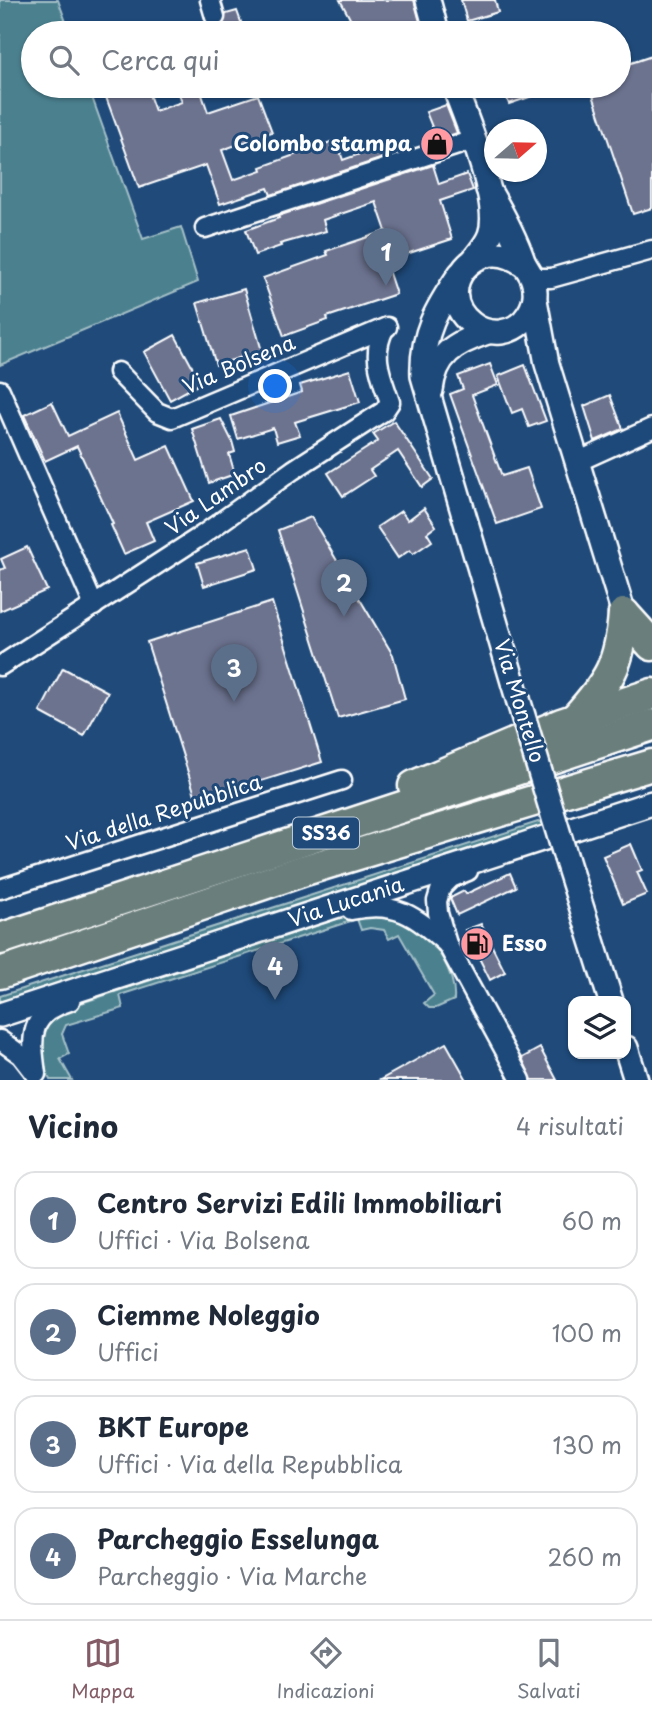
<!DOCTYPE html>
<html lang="it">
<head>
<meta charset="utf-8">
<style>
	body { margin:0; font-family:"Playpen Sans",sans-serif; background:#f6f6f7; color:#1f2937 }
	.controls { position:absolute; right:21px; bottom:21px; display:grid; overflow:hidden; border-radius:14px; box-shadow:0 2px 5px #0004 }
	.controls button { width:63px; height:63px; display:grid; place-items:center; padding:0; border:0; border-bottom:2px solid #e0e1e3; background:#fff; color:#1f2937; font:35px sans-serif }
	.compass { position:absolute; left:484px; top:119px; width:63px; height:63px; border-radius:50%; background:#fff; box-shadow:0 2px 5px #0004; rotate:70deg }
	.you { position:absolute; left:276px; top:387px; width:24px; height:24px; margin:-18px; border:5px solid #fff; border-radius:50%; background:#1a73e8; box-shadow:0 0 0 10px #1a73e833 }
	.badge { display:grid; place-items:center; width:46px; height:46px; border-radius:50%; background:#845c67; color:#fff; font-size:23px; font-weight:700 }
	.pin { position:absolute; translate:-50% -58px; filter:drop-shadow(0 2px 4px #0008) }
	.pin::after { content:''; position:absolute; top:37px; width:24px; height:21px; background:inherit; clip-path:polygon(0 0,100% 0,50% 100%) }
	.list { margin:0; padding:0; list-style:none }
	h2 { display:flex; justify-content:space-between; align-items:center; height:91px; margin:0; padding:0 28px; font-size:30px }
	h2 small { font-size:23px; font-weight:400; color:#747a83 }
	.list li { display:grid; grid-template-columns:46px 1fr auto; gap:21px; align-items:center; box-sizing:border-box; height:98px; margin:0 14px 14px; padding:0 14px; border:2px solid #e0e1e3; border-radius:21px }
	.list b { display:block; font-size:26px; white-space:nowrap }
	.list p { margin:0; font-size:23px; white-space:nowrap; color:#747a83 }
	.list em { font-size:23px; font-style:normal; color:#747a83 }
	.icon { flex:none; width:38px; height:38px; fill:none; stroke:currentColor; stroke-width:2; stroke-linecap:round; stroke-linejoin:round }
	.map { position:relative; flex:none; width:652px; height:1080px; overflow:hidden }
	.search { position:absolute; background:#fff; box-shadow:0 2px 5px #0004; left:21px; right:21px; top:21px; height:77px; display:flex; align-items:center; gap:18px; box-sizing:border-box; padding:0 24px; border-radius:38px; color:#747a83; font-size:26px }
	.sheet { height:539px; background:#fff }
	nav { display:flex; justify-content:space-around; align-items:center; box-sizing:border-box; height:98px; border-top:2px solid #e0e1e3; background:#fff; font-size:19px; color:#747a83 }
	nav a { display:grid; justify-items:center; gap:4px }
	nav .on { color:#845c67 }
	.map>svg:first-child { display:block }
</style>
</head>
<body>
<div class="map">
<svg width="652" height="1080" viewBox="0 0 652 1080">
	<rect width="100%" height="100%" fill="#1f4a7a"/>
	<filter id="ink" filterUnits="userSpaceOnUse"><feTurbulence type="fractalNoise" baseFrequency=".0143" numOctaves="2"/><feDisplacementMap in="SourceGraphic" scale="14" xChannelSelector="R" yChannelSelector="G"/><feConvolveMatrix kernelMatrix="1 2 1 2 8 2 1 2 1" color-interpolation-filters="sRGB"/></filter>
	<g filter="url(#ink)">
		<g fill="#4b818f" stroke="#a5c0c7" stroke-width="2">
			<path d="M0,0h58l12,33h-37v53h55l55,153 38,-12 17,55 -198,83z"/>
			<path d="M541,821l4,11 -545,178v-14z"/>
			<path d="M379,912c12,5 26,8 37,16 20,14 40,46 38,72l-18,8h-7l-5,-5 10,-8 -35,-61 -10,5 -5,-9 -14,-2 -9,2 -4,-11 -237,76 3,13 -57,17 -4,9 7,20 -9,5 12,21h-22c-11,-21 -10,-32 -8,-55l24,-17 280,-92z"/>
		</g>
		<g fill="#6c738f" stroke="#fff" stroke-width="2">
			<path d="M340,0h74l9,33h-28l-3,-9 -27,9h-33v-2l21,-7z"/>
			<path d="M461,0h34l3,12 -31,9z"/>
			<path d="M237,11l8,22h-20l-3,-8 4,-11z"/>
			<path d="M652,56v152l-19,6 -43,-128h29v-19z"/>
			<path d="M102,86h44l9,25 27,-9 -6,-16h23l9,26 50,-17 14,37 -50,18 11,30 29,-10 -1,-3 75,-27 7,20 36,-13 4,11 -112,37 -3,-7 -48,16 -14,-39 -67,23z"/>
			<path d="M502,86h54v2l-47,16z"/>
			<path d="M446,105l11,28 -29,10 -3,-8 9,-3 -8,-20z"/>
			<path d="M433,165l6,19 28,-10 6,16 -33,11 12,38 -67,22 11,33 -69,23 1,3 -44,16 -21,-58 65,-23 -2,-4 60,-20 -10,-29 -53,18 3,11 -46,13 1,2 -26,9 -9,-25 33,-12 -1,-2z"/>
			<path d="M244,289l18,62 -46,14 -19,-62z"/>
			<path d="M175,335l26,48 -31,17 -26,-48z"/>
			<path d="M490,364l8,21 -26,10 30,81 25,-8 14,41 -44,15 -47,-130 13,-5 -5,-13z"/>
			<path d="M525,365l21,56 -17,6 -7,-18 -10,4 -14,-37z"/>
			<path d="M350,370l10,32 -65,20 5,13 -23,7 -4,-14 -35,11 -7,-23 71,-24 -2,-7z"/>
			<path d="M610,395l13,34 -28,12 -11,-35z"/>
			<path d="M52,402l16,34 49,-23 21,47 31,-14 25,55 -48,21 8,19 -30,13 -13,-29 2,-1 -36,-78 -32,15 -21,-46z"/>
			<path d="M221,419l11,22 3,11 -6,2 6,20 -26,9 -17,-54z"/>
			<path d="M394,421l39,58 -11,8 -24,-36 -28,19 4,6 -31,20 -15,-23 50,-32 -5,-7z"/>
			<path d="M424,508l12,18 -9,7 5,8 -19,13 -3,-4 -12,8 -21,-31 24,-16 7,9z"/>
			<path d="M311,517l82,138 12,44 -67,19 -60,-188z"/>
			<path d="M27,547l20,43 -47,21v-41l5,-2 -4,-9z"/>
			<path d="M250,547l7,22 -53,17 -7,-23z"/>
			<path d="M272,602l50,160 -125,39 -50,-159z"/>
			<path d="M63,668l45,24 -24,44 -44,-24z"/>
			<path d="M631,844l11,26 -5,2 10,22 -24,10 -20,-48z"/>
			<path d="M510,873l6,14 -59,28 -7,-17 14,-7 2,3z"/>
			<path d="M481,924l24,48 -15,8 -25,-50z"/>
			<path d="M446,1043l21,37h-87l45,-25z"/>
			<path d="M540,1048l17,32h-25l-10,-22z"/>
		</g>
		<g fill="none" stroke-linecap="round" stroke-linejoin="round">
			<g stroke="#fff" stroke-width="23">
				<g id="minor">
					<path d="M210,0l5,17"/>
					<path d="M205,228l268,-88"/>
					<path d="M533,278h18l101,-28"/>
					<path d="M118,372l39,40 15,6 215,-91"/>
					<path d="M0,390l94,216"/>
					<path d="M577,462l75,-34"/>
					<path d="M0,666l201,-130 92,-66 91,-59 6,-9c-9,-26 -19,-47 -6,-73"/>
					<path d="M468,871l-17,7 -10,10 -4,13 1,12 9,31 74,136"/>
					<path d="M0,889l342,-109"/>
					<path d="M351,910c45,-10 64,6 96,34"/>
					<path d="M0,1040l21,15 14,18"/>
					<path d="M36,1074c-5,-37 -8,-60 34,-73"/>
				</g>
			</g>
			<g stroke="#fff" stroke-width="28">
				<g id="tertiary">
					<path d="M428,0l9,33"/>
					<path d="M454,86c12,33 48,117 36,149 -3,9 -10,16 -15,23"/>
					<path d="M488,189c14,24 26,46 35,72 3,7 8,12 10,19 8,23 -8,49 -32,52 -11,1 -22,-2 -30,-9 -41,-33 7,-94 53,-58"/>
					<path d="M460,274c-23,34 -39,60 -37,102l95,323"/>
					<path d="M535,300l12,64 77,250"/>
					<path d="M431,390c4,-36 24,-47 56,-58"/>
					<path d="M566,858l45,143"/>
					<path id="s1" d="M0,1015l652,-212"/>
					<path d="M626,1048l10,32"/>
				</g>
			</g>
			<g stroke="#fff" stroke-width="35">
				<g id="trunk">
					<path d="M624,614l28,31"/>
					<path d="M576,718c33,-37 44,-53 48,-104"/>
					<path d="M414,786l147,-62 91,-30"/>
					<path d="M0,939l652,-214"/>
					<path d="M0,973l305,-103 347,-105"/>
				</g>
			</g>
			<use href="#minor" stroke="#1f4a7a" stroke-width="18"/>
			<use href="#tertiary" stroke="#1f4a7a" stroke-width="23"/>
			<use href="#trunk" stroke="#6b7f7c" stroke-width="30"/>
			<g stroke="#fff" stroke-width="28" stroke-linecap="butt">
				<path id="tertiary-bridge" d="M518,699l48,159"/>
			</g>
			<use href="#tertiary-bridge" stroke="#1f4a7a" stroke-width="23"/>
		</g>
	</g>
	<defs>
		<g id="shop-disc" transform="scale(1.75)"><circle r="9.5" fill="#ff9aa2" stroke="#1f4a7a"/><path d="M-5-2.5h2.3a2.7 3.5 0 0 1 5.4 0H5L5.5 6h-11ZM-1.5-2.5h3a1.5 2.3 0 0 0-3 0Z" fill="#111"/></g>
		<g id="fuel-disc" transform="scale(1.75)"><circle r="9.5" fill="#ff9aa2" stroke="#1f4a7a"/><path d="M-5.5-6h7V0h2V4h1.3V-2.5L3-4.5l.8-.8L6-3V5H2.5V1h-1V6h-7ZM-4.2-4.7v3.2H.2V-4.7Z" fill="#111"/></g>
	</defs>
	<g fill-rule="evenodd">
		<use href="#shop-disc" x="437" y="144"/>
		<use href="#fuel-disc" x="477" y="944"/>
	</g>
	<g text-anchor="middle" stroke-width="6" stroke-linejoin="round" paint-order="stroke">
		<rect fill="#1f4a7a" stroke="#bcc9d7" stroke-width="2" x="293" y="817.5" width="66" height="31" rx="5"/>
		<g font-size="19" font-weight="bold" fill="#fff">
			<text x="326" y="840">SS36</text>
		</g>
		<g font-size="21" font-weight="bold" fill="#fff" stroke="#1f4a7a" text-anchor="end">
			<text x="412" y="151">Colombo stampa</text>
			<text x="502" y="951" text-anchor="start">Esso</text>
		</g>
		<g font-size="21" fill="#fff" stroke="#1f4a7a">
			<text transform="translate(239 365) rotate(-23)" y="7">Via Bolsena</text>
			<text transform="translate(216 497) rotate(-35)" y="7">Via Lambro</text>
			<text transform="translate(519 701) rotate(73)" y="7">Via Montello</text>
			<text transform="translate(164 813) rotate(-18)" y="7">Via della Repubblica</text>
			<text dy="7" stroke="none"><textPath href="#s1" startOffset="364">Via Lucania</textPath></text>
		</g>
	</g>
</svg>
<div class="controls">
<button><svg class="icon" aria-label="layers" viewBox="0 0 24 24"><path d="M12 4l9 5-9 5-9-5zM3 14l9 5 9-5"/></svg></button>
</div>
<svg class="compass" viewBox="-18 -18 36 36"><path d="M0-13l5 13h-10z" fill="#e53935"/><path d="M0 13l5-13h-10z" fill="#747a83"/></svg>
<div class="you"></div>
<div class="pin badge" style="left:386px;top:286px;background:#5c6f8a">1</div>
<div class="pin badge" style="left:344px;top:617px;background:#5c6f8a">2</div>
<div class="pin badge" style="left:234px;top:702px;background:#5c6f8a">3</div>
<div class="pin badge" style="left:275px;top:1000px;background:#5c6f8a">4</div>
<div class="search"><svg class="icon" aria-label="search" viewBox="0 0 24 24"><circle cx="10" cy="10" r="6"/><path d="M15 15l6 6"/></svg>Cerca qui</div>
</div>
<section class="sheet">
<h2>Vicino<small>4 risultati</small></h2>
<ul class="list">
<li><span class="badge" style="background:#5c6f8a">1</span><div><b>Centro Servizi Edili Immobiliari</b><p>Uffici · Via Bolsena</p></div><em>60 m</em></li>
<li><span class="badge" style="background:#5c6f8a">2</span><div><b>Ciemme Noleggio</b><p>Uffici</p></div><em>100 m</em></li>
<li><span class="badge" style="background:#5c6f8a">3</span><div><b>BKT Europe</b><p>Uffici · Via della Repubblica</p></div><em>130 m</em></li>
<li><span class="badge" style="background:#5c6f8a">4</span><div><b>Parcheggio Esselunga</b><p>Parcheggio · Via Marche</p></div><em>260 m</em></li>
</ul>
</section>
<nav>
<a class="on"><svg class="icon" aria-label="map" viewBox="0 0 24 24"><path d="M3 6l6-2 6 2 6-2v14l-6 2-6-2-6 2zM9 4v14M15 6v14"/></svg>Mappa</a>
<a><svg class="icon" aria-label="directions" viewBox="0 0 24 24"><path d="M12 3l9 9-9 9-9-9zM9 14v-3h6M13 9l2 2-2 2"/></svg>Indicazioni</a>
<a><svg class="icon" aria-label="saved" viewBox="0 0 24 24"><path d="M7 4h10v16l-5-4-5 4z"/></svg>Salvati</a>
</nav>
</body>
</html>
